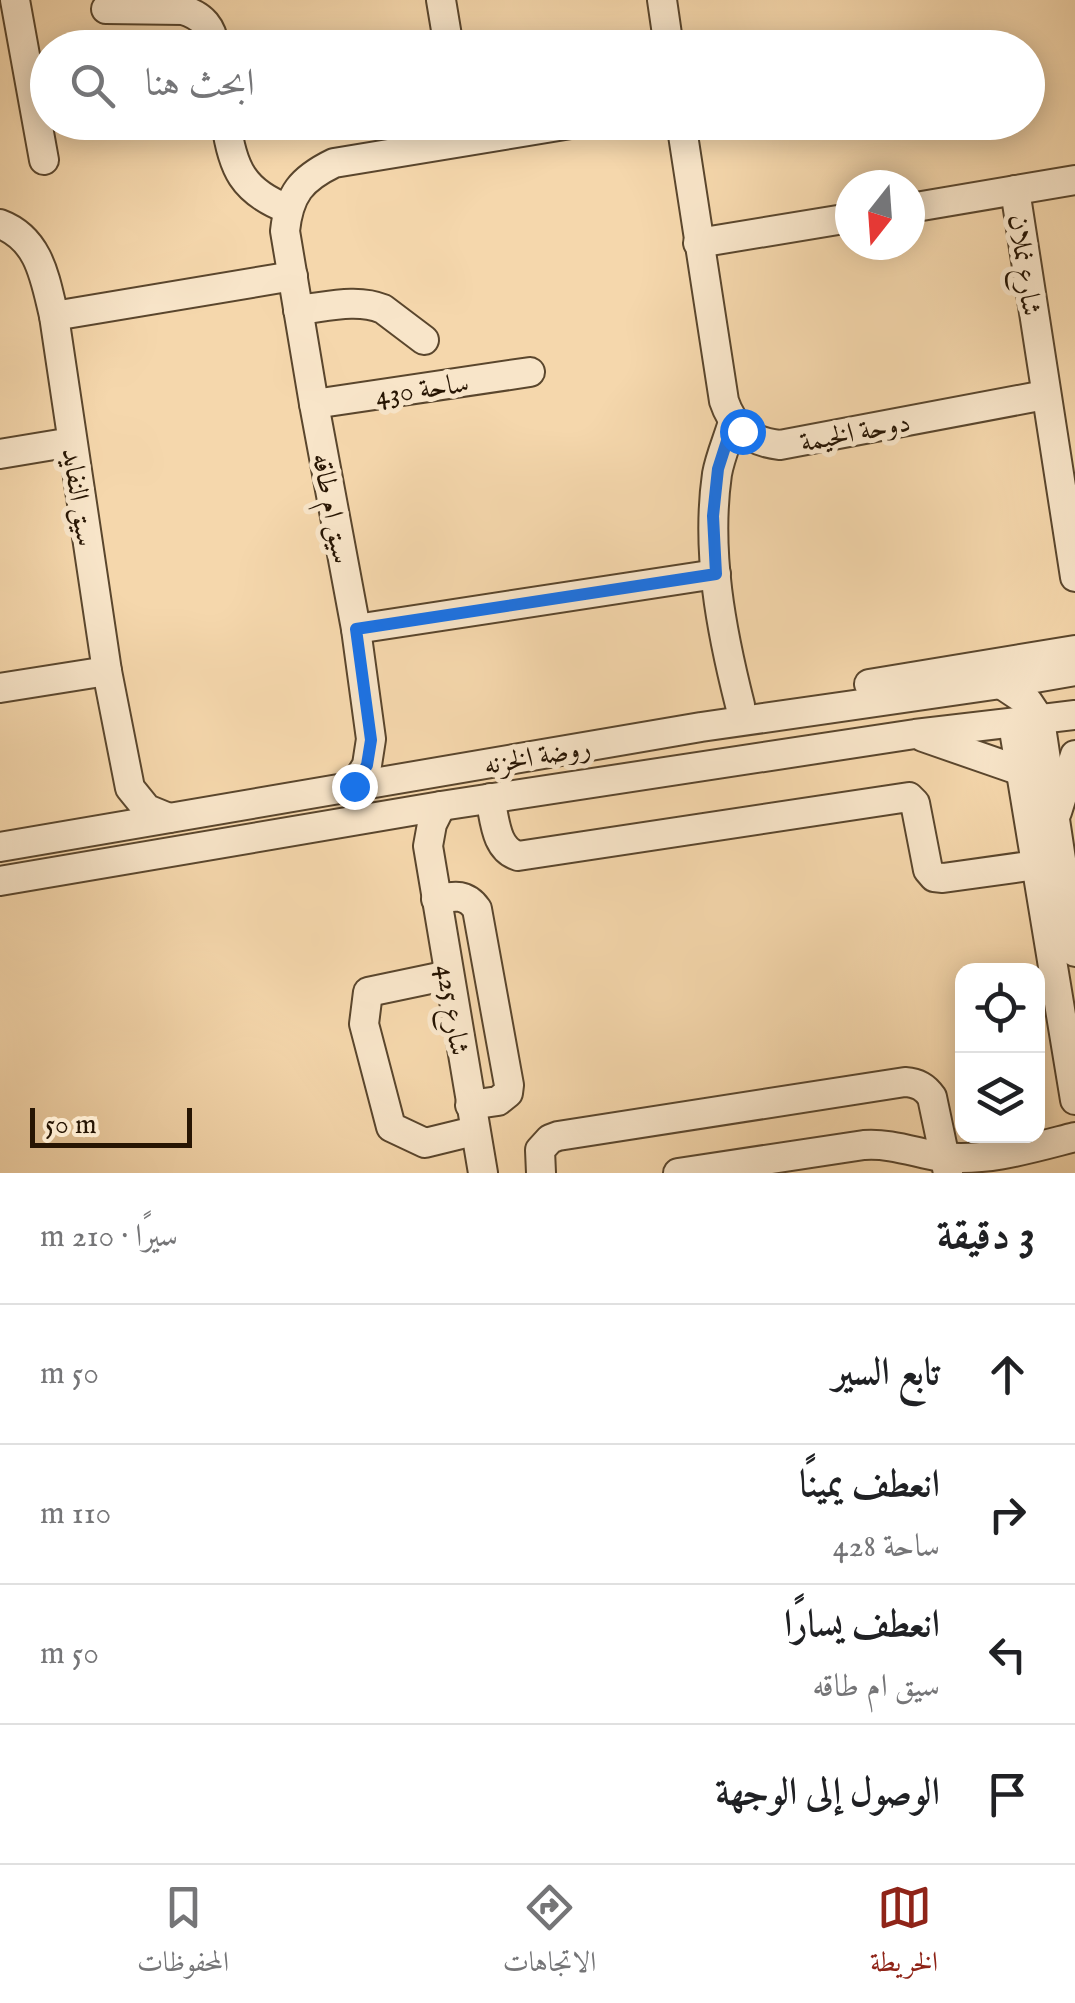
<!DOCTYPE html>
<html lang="ar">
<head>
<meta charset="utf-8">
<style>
	body { margin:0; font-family:"IM FELL English",Amiri,serif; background:#f6f6f6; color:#202124; direction:rtl }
	.controls { position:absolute; right:30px; bottom:30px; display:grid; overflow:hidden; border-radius:20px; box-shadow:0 5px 25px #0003 }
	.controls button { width:90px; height:90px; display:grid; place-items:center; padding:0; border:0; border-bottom:2px solid #e0e0e0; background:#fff; color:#202124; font:50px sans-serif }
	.compass { position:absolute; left:835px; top:170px; width:90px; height:90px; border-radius:50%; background:#fff; box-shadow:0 5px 25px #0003; rotate:197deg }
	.scale { position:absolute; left:30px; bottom:25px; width:162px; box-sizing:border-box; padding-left:10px; border:5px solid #271503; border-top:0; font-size:28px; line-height:35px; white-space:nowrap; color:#271503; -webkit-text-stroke:8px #f8e5c9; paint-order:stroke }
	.stop { position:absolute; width:30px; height:30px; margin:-22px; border:8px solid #1a73e8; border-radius:50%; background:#fff }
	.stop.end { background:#1a73e8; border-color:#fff; box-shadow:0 2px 10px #0008 }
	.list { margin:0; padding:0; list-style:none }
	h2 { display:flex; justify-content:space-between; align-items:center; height:130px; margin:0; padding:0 40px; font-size:42px }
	h2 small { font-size:32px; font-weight:400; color:#757577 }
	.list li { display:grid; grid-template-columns:65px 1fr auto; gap:30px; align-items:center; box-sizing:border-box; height:140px; padding:0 40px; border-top:2px solid #e0e0e0 }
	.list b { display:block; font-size:38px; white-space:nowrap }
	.list p { margin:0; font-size:32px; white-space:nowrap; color:#757577 }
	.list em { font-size:32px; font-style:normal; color:#757577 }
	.icon { flex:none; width:55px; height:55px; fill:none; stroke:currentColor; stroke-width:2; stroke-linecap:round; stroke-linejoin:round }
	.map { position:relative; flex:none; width:1075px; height:1173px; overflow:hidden; direction:ltr }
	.search { position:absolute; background:#fff; box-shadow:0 5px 25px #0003; left:30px; right:30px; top:30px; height:110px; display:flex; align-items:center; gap:25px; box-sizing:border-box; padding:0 35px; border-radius:55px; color:#757577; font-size:38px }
	.sheet { height:690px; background:#fff }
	nav { display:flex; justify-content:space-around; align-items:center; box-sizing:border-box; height:140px; border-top:2px solid #e0e0e0; background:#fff; font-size:28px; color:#757577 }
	nav a { display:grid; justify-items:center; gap:5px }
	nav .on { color:#8f2418 }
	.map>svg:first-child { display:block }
</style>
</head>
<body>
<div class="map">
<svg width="1075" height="1173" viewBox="0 0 1075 1173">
	<rect width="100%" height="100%" fill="#f5d7ac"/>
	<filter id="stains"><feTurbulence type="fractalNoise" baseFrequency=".002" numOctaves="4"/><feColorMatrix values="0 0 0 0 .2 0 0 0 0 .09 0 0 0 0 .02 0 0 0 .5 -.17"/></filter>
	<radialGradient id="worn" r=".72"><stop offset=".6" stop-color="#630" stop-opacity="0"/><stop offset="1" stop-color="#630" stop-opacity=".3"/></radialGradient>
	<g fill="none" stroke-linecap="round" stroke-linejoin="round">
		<g stroke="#5a462d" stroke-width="32">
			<g id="minor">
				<path d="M15,0l29,160"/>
				<path d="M441,0l8,48"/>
				<path d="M662,0l7,48"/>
				<path d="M106,9l77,1c20,6 29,17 32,38"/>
				<path d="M226,122c6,46 17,70 62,87"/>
				<path d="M681,122l43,279c9,27 27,41 56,44l265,-50"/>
				<path d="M1015,190l60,387"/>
				<path d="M910,208l165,-28"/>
				<path d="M0,224c40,15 45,55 54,92l53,355 23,117 17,21 22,9"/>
				<path d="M698,243l152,-25"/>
				<path d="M298,310c28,-3 59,-12 85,-1l41,31"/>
				<path d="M54,316l239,-40"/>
				<path d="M314,404l216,-32"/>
				<path d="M733,422c-5,17 -13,35 -16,52 -11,77 4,156 23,231"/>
				<path d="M0,454l72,-12"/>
				<path d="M356,629l360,-55"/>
				<path d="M869,684l206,-34"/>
				<path d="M1001,684l27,18 12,18 35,232"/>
				<path d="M0,688l107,-17"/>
				<path d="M1013,724l62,376"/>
				<path d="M923,737l98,34"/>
				<path d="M354,786l13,-21 4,-26 -15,-110 -42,-225 -29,-173c4,-37 16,-52 49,-68l249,-41"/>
				<path d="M490,798c5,21 5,51 28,58l391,-59 6,6 13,67 6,7 9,1 93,-13"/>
				<path d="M441,806l-9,18 -4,22 55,327"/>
				<path d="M1057,812l18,-57"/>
				<path d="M0,847l701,-120 300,-43 74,-13"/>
				<path d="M0,881l441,-75 474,-72 160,-19"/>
				<path d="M436,899c18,-3 30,-6 41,10l32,176 -1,8 -10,8 -28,4"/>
				<path d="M449,975l-81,17 -4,32 27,103 34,16 49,-12"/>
				<path d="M541,1173l-1,-23 10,-11 8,-3 347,-54c13,1 20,5 27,15l16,76"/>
				<path d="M678,1173l186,-28c27,-2 52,8 78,12 45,5 90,-9 133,-20"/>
			</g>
		</g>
		<use href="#minor" stroke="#f8e5c9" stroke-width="28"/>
	</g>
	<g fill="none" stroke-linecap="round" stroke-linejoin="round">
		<path stroke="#1a73e8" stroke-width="12" d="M354,786l13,-21 4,-25 -15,-111 360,-55 -3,-58 5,-47 15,-47 9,9"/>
	</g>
	<g text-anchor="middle" stroke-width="10" stroke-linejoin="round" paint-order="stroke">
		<g font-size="28" fill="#271503" stroke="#f8e5c9">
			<text transform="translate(1026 265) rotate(82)" y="10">شارع نملان</text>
			<text transform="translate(422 388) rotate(-8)" y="10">ساحة 430</text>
			<text transform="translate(855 431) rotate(-11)" y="10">دوحة الخيمة</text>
			<text transform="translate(80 497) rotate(81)" y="10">سيق النفايد</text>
			<text transform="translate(333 508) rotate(79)" y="10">سيق ام طاقه</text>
			<text transform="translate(537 755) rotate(-10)" y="10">روضة الخزنه</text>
			<text transform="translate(454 1010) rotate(81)" y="10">شارع 425</text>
		</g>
	</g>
	<rect width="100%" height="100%" filter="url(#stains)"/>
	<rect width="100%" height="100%" fill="url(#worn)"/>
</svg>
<div class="controls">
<button><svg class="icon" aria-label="locate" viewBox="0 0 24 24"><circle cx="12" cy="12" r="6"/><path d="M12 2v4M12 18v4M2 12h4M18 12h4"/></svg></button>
<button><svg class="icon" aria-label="layers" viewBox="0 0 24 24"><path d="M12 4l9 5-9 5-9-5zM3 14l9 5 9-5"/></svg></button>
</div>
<svg class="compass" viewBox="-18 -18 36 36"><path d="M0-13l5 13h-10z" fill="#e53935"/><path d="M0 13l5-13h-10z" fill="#757577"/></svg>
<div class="scale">50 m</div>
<div class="stop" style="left:742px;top:431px"></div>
<div class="stop end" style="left:354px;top:786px"></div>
<div class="search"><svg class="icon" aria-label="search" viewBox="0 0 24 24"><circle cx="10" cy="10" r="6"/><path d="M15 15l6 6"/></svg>ابحث هنا</div>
</div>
<section class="sheet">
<h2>3 دقيقة<small>سيرًا · 210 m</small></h2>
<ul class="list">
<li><svg class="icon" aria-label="ahead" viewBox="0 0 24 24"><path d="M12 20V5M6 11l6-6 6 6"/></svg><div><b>تابع السير</b></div><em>50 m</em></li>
<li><svg class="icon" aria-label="right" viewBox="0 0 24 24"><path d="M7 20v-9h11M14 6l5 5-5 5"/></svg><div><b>انعطف يمينًا</b><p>ساحة 428</p></div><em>110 m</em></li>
<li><svg class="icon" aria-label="left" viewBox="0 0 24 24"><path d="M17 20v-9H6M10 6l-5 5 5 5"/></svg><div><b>انعطف يسارًا</b><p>سيق ام طاقه</p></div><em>50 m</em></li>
<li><svg class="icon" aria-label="arrive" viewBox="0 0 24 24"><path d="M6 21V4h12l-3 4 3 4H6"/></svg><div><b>الوصول إلى الوجهة</b></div></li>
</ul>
</section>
<nav>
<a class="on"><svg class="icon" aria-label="map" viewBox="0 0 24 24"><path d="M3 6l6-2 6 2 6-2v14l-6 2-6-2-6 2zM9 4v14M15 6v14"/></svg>الخريطة</a>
<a><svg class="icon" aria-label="directions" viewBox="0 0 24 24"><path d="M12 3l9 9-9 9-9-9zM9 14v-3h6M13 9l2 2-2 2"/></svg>الاتجاهات</a>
<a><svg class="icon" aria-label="saved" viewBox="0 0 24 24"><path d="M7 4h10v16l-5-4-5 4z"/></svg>المحفوظات</a>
</nav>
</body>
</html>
